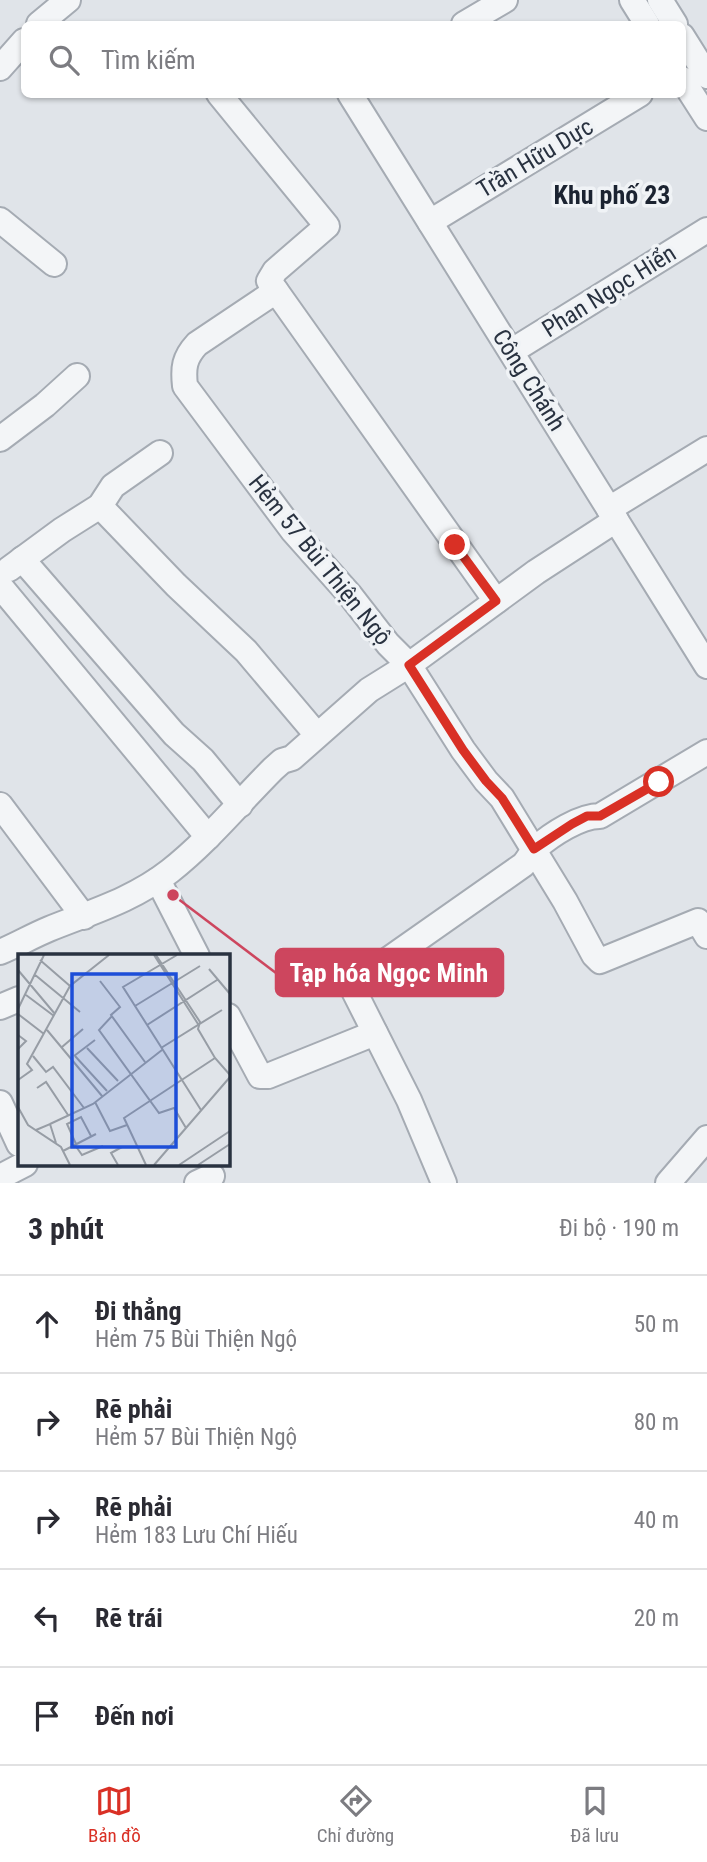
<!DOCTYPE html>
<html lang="vi">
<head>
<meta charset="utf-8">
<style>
	body { margin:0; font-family:"Roboto Condensed",sans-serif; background:#f2f2f3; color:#2b2b33 }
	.stop { position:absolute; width:21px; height:21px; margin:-16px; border:5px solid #d93025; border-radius:50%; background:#fff }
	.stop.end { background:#d93025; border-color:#fff; box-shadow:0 2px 7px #0008 }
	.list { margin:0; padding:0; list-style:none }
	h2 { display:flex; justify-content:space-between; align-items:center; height:91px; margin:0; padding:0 28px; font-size:30px }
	h2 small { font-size:23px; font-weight:400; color:#7c7c81 }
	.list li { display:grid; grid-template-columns:46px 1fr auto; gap:21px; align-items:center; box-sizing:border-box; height:98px; padding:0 28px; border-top:2px solid #e1e1e2 }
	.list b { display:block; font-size:26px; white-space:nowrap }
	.list p { margin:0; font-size:23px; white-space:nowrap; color:#7c7c81 }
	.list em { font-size:23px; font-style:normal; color:#7c7c81 }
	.icon { flex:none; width:38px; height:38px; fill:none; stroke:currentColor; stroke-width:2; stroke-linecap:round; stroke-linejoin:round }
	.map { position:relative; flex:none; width:707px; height:1183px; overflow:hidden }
	.search { position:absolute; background:#fff; box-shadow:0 2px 5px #0004; left:21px; right:21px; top:21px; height:77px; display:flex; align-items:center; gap:18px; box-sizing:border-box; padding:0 24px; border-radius:10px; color:#7c7c81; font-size:26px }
	.sheet { height:581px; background:#fff }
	nav { display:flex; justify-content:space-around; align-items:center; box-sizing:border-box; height:98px; border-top:2px solid #e1e1e2; background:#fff; font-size:19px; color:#7c7c81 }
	nav a { display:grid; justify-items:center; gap:4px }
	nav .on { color:#d93025 }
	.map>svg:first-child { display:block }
</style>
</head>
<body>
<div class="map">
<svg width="707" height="1183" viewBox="0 0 707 1183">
	<rect width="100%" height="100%" fill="#e0e4e9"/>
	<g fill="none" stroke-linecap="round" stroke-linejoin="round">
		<g stroke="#a5abb3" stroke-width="28">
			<g id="minor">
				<path d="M632,0l15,24"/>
				<path d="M660,0l15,24"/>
				<path d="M39,24l29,-24"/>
				<path d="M464,24l41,-24"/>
				<path d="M682,36l25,40"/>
				<path d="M0,68l24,-27"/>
				<path d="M682,79l25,39"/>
				<path d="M219,94l108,132 -52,45 -6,10 227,320"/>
				<path d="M350,94l357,572"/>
				<path d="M0,220l54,44"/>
				<path d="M430,222l210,-128"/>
				<path d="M276,291l-79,53c-13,14 -14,24 -12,42l108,145 57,64 38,49 21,21 54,85 23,31 16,17 63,103 29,54 6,6 98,-40 9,15"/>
				<path d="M512,351l195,-121"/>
				<path d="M0,439l45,-34 32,-29"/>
				<path d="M100,506l76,79 70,66 71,84"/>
				<path d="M609,509l98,-60"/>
				<path d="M22,559l152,175 29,26 37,45"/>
				<path d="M9,569l53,-39 38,-24 13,-20 47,-33"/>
				<path d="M0,586l208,251"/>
				<path d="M0,805l84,112"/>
				<path d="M158,880l39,76"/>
				<path d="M0,952c17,-7 32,-16 49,-23 42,-17 84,-29 121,-58 38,-30 69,-68 103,-102l9,-8 10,-3 77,-68 40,-25 127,-93 80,-52"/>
				<path d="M0,1007l19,-8"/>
				<path d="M228,1016l32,60h8l107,-43"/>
				<path d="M0,1103l19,41"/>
				<path d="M0,1177l25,-13"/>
				<path d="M197,1183l15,-7"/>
				<path d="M444,1183l-35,-83 -56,-111 9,-11 161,-113c5,-5 8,-12 13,-17 16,-14 44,-32 64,-32l107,-64"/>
				<path d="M668,1183l39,-45"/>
			</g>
		</g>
		<use href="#minor" stroke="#f3f5f7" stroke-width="24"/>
	</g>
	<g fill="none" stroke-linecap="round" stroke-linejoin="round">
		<path stroke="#d93025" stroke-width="9" d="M455,545l41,56 -87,64 54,85 23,31 16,17 32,51 38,-25 15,-8h13l59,-34"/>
	</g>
	<g text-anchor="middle" stroke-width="7" stroke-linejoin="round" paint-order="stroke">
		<g font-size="24" fill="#293240" stroke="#f0f3f6">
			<text transform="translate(535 158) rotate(-31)" y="8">Trần Hữu Dực</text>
			<text transform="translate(609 291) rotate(-32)" y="8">Phan Ngọc Hiển</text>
			<text transform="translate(529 380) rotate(58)" y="8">Công Chánh</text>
			<text transform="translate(320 560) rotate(51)" y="8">Hẻm 57 Bùi Thiện Ngộ</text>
		</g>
		<g font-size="26" font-weight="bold" fill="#1b2331" stroke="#f0f3f6">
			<text x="612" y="204">Khu phố 23</text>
		</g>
	</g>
	<g transform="translate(18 954)">
		<rect width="212" height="212" fill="#e0e4e9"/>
		<path fill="none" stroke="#979da5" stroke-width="2" d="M136,1l44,69M138,1l44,67 -2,7 17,29 15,17M159,1l-54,32 78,123M22,6l30,26M191,15l21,25M0,16l37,44M16,20l46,38M82,27l20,26 -9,8 34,47M8,41l28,21M117,52l65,-40M0,55l26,-54M0,60l26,20M94,62l-13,14 60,83 15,-5 12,20M129,71l70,-45M29,76l55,66M0,81l8,6 -8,8M44,93l21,-18M69,94l31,33M143,94l61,-38M15,102l13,16 7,-5 31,41M56,102l21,-16M57,102l32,35M0,126l14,-10 -5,-6 43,-78 39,-31M19,134l9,-6 22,33M77,148l15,29 17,-6M0,153l10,18 33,22 9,18M32,170l43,-20 69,-54M18,176l14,-6 6,19M58,190l-9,-20 14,-7 10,19M57,191l7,10 21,-9M45,197l33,-17M100,211l-7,-12 11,-6M128,211l-22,-47 91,-60M136,211l76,-88M161,211l51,-34M180,211l32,-21"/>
		<path fill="#1d4ed8" fill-opacity="0.15" stroke="#1d4ed8" stroke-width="3.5" d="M54,20h104v173h-104z"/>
		<rect width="212" height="212" fill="none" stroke="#293240" stroke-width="3.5"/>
	</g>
	<path fill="none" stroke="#cd465e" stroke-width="2.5" d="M173 895L276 973"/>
	<circle fill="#cd465e" stroke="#f0f3f6" stroke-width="2.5" cx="173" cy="895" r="7"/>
	<rect fill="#cd465e" stroke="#cd465e" stroke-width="2.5" x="276" y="949" width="227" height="47" rx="7"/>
	<g font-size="26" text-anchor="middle" font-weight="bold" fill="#fff">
		<text x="389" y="982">Tạp hóa Ngọc Minh</text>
	</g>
</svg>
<div class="stop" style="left:659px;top:782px"></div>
<div class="stop end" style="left:455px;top:545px"></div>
<div class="search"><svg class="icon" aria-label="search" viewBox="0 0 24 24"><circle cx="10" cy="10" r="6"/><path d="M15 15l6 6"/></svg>Tìm kiếm</div>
</div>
<section class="sheet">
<h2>3 phút<small>Đi bộ · 190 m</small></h2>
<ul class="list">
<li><svg class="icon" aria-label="ahead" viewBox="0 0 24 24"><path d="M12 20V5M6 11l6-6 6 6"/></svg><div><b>Đi thẳng</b><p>Hẻm 75 Bùi Thiện Ngộ</p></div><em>50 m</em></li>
<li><svg class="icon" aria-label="right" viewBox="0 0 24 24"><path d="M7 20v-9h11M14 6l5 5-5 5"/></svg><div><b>Rẽ phải</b><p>Hẻm 57 Bùi Thiện Ngộ</p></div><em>80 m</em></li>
<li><svg class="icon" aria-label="right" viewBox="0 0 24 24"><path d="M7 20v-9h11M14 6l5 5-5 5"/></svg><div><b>Rẽ phải</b><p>Hẻm 183 Lưu Chí Hiếu</p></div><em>40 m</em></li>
<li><svg class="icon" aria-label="left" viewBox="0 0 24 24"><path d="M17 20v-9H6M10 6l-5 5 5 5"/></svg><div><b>Rẽ trái</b></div><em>20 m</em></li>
<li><svg class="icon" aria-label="arrive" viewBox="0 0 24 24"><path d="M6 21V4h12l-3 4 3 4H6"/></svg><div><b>Đến nơi</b></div></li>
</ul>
</section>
<nav>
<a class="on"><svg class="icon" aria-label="map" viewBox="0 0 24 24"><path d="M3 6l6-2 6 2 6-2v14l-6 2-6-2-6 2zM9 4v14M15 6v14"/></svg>Bản đồ</a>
<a><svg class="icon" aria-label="directions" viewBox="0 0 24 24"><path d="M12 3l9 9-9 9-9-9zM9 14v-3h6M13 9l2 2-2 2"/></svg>Chỉ đường</a>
<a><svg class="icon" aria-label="saved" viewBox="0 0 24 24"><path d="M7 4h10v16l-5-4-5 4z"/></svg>Đã lưu</a>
</nav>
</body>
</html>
